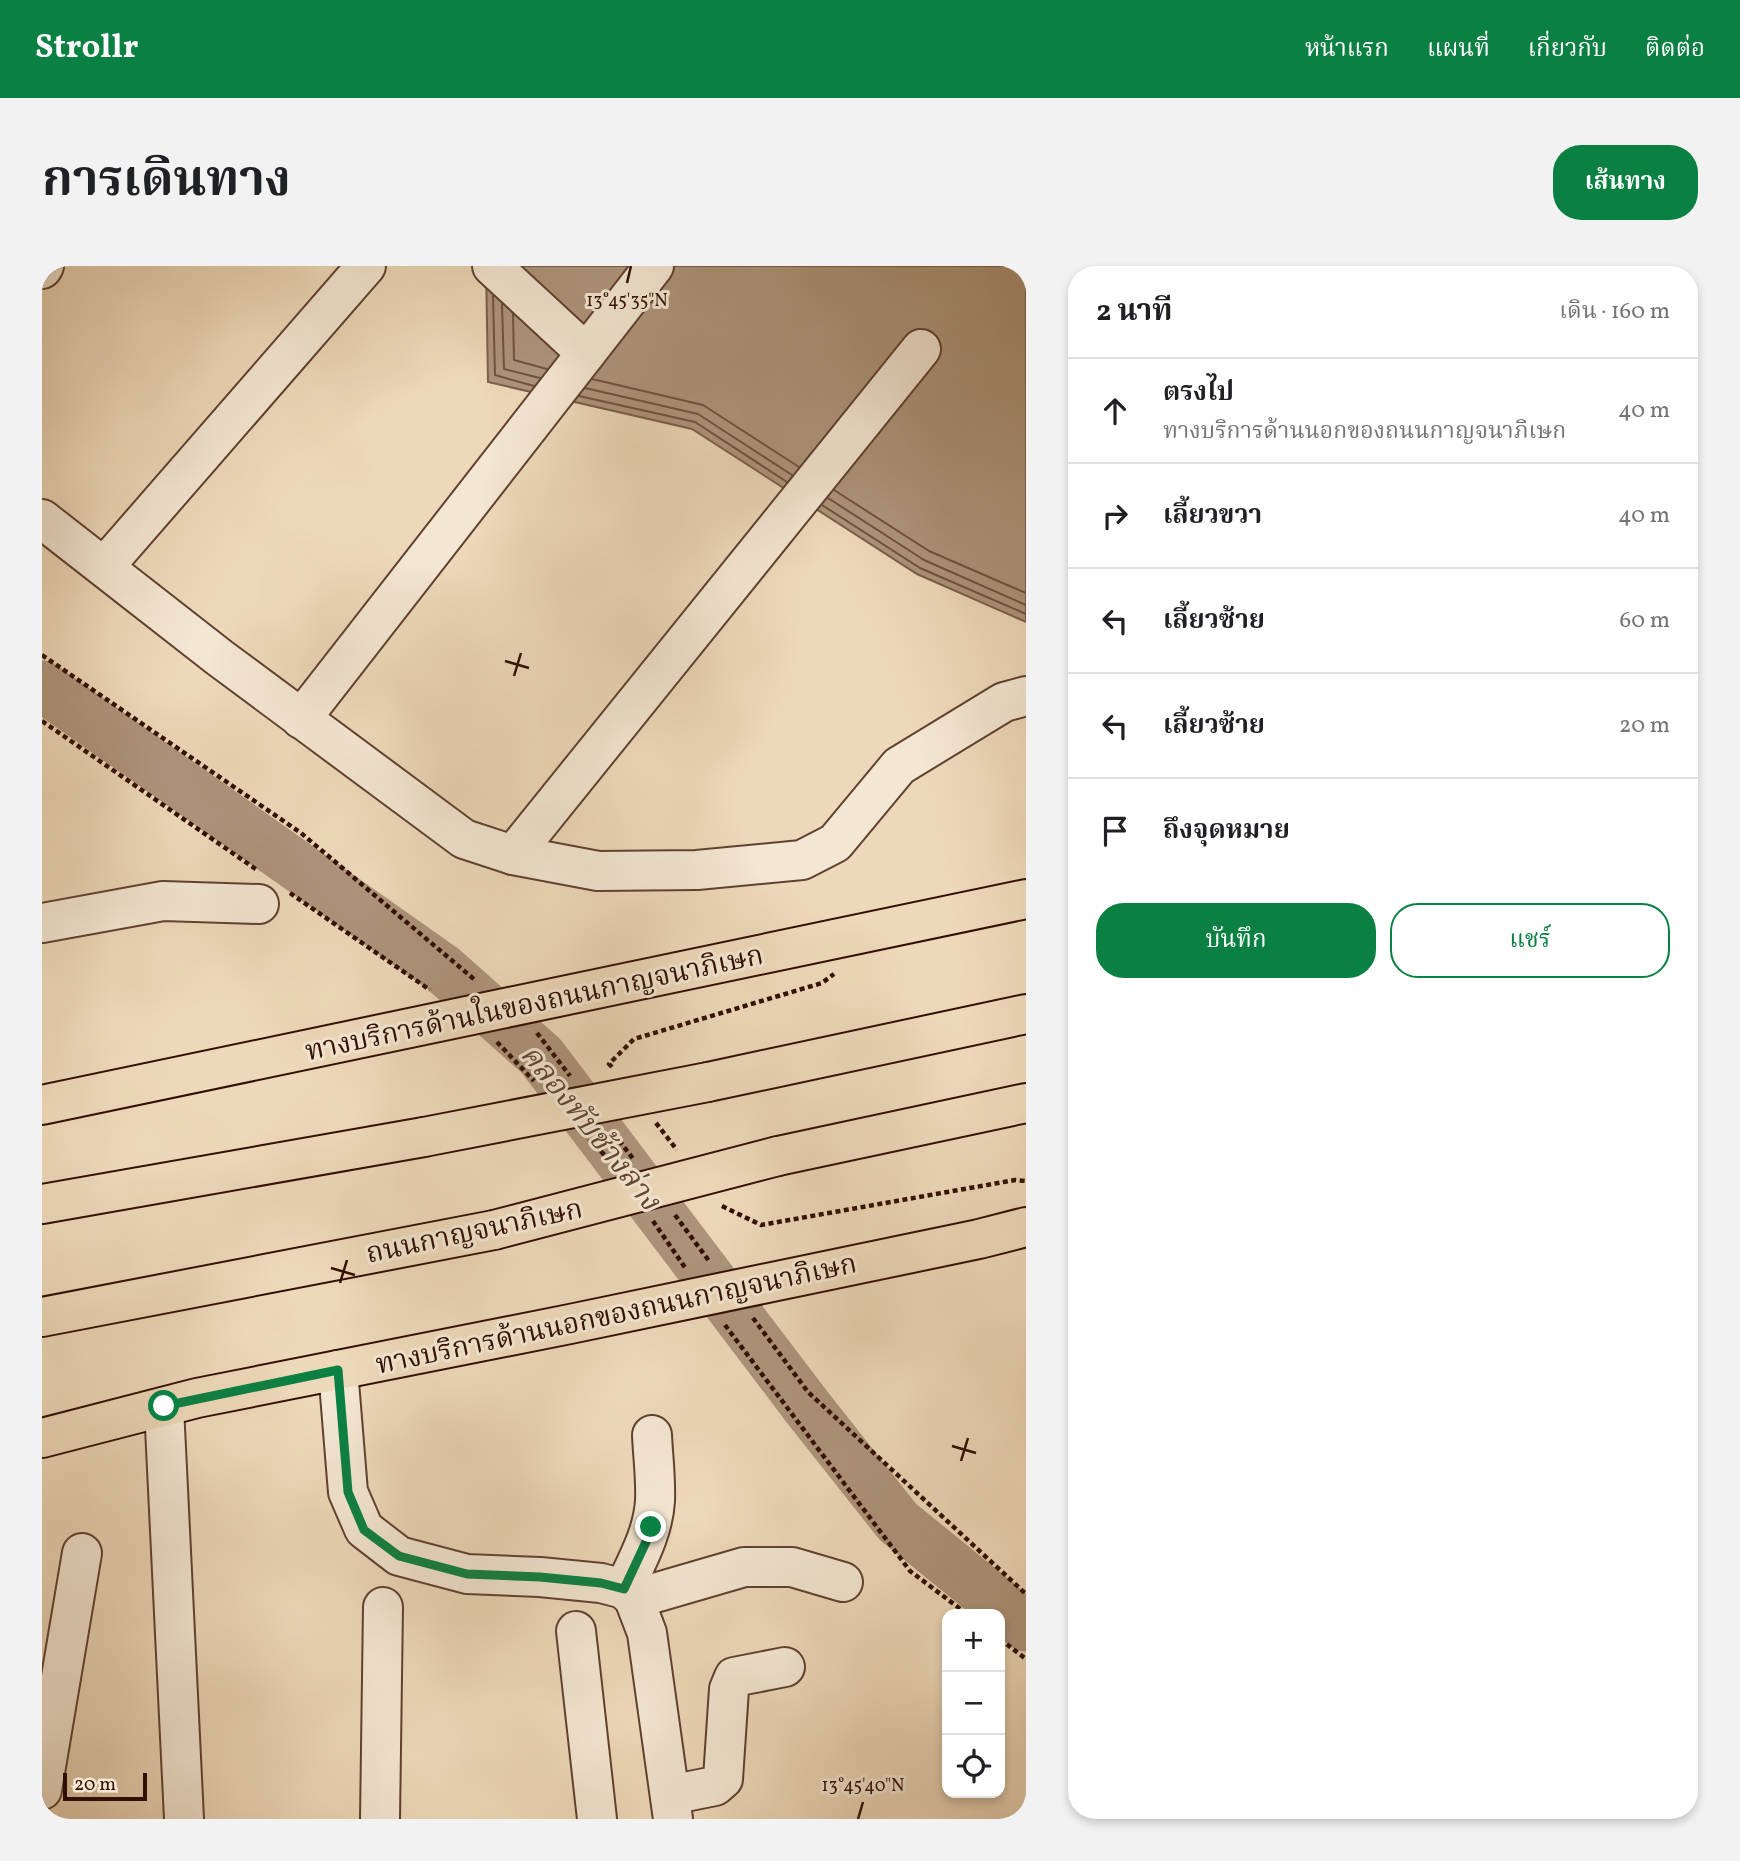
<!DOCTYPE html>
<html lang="th">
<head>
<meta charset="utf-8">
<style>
	body { margin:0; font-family:Vollkorn,"Noto Serif Thai",serif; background:#f2f2f2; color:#202124 }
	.controls { position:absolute; right:21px; bottom:21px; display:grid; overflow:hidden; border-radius:14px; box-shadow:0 4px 10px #0003 }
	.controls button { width:63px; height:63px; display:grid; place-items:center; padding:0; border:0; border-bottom:2px solid #e0e0e0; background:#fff; color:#202124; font:35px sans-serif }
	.scale { position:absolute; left:21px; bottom:18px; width:84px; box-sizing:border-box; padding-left:7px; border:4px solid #310f03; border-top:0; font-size:19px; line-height:24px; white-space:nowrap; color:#310f03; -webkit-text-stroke:5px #f3e6d2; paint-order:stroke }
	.stop { position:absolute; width:21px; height:21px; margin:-16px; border:5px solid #0b8043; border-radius:50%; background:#fff }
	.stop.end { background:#0b8043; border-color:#fff; box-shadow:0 2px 7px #0008 }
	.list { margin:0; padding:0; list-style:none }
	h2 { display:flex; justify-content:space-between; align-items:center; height:91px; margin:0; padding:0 28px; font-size:30px }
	h2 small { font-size:23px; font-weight:400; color:#757577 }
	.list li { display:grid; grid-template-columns:46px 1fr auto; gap:21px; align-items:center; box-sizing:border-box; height:105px; padding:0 28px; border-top:2px solid #e0e0e0 }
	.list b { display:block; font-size:26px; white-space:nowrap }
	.list p { margin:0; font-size:23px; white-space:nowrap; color:#757577 }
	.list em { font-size:23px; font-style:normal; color:#757577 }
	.actions { display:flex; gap:14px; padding:21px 28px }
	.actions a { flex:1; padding:16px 0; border:2px solid #0b8043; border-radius:28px; text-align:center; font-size:24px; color:#0b8043 }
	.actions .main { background:#0b8043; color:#fff }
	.icon { flex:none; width:38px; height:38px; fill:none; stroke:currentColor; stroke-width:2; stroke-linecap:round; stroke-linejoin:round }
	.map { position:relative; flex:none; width:984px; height:1553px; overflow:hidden; border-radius:28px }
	header { display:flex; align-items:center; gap:42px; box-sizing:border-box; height:98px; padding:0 35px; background:#0b8043; color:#fff }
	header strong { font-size:33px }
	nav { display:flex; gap:38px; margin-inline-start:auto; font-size:24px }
	.intro { display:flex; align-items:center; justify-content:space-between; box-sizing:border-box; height:168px; padding:0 42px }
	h1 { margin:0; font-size:49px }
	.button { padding:18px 32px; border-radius:28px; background:#0b8043; color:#fff; font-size:24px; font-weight:700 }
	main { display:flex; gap:42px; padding:0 42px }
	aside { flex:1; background:#fff; border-radius:28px; box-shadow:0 4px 10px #0003 }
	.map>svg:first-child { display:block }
</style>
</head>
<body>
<header>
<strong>Strollr</strong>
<nav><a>หน้าแรก</a><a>แผนที่</a><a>เกี่ยวกับ</a><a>ติดต่อ</a></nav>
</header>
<div class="intro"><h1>การเดินทาง</h1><a class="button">เส้นทาง</a></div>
<main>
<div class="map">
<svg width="984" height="1553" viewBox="0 0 984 1553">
	<rect width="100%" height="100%" fill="#edd8b9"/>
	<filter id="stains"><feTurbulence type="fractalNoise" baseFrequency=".00286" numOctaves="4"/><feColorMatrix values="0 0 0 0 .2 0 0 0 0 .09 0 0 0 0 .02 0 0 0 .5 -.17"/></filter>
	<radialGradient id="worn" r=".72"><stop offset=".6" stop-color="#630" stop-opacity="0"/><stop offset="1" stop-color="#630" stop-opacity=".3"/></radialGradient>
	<path fill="#ad947b" stroke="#7b5f4b" stroke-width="2" d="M444,0h540v356l-109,-48 -225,-145 -204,-47z"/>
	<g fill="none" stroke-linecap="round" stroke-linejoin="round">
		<g stroke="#6f523f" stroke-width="2">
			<path d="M451,30l2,79 39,11"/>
			<path d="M460,38l2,65 36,9"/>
			<path d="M471,48l1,46 33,9"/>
			<path d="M550,113l111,26 96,62"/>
			<path d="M543,122l113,26 94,61"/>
			<path d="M537,130l116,26 92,60"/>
			<path d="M792,224l95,61 97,42"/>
			<path d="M786,232l96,62 102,45"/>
			<path d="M780,239l98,63 106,46"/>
		</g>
		<path stroke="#ad947b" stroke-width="51" d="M0,420l401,283 98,87 266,351 91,115 128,104"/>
		<g stroke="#604130" stroke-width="42">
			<g id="minor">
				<path d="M450,0l94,87"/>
				<path d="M0,3l2,-3"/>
				<path d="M0,253l178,139 244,181 49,16 85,16 99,-1 105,-10 33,-17 64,-77 105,-64 22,-6"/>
				<path d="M62,301l262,-301"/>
				<path d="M259,453l353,-453"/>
				<path d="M471,589l408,-506"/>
				<path d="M0,657l121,-22 96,3"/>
				<path d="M296,1104l10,122 16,37 35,27 68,18 73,3 61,6 23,6 10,10 13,34 26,186"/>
				<path d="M122,1141l20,412"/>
				<path d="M582,1323c13,-28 29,-56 31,-88 1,-22 -2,-44 -3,-66"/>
				<path d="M592,1333l110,-32h48l51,15"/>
				<path d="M534,1365l21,188"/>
				<path d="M0,1524l40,-237"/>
				<path d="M628,1529l45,-9 8,-7 6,-90 5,-12 51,-10"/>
				<path d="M338,1553l3,-212"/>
			</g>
		</g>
		<g stroke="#310f03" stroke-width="42">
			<g id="major">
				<path d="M0,839l984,-206"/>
				<path d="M0,1172l155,-40 373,-74 409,-85 47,-12"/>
			</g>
		</g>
		<g stroke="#310f03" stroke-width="42">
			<g id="highway">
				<path d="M666,816l318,-68"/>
				<path d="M736,890l248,-53"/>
				<path d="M0,938l382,-67"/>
				<path d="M0,1051l452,-87"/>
			</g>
		</g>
		<g stroke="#310f03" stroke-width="4.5" stroke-dasharray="5 3.5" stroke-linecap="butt">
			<path d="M0,389l259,178 174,147"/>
			<path d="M0,455l215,149"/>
			<path d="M248,627l140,97"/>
			<path d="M495,767l33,43"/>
			<path d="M455,776l37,39"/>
			<path d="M570,801l-3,-3 25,-25 188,-56 12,-9"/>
			<path d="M614,857l21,27"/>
			<path d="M572,868l20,26"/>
			<path d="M547,873l25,26"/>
			<path d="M680,940l39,19 254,-45 11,1"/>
			<path d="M633,949l34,46"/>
			<path d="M611,955l33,48"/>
			<path d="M711,1052l55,74 218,202"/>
			<path d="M683,1059l185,246 57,43"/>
			<path d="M958,1373l26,20"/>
		</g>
		<use href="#minor" stroke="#f3e6d2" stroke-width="38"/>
		<use href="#major" stroke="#edd8b9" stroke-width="38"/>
		<use href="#highway" stroke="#edd8b9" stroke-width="38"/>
		<g stroke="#310f03" stroke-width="42" stroke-linecap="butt">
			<g id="highway-bridge">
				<path d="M382,871l284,-55"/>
				<path d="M452,964l284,-74"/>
			</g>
		</g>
		<use href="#highway-bridge" stroke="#edd8b9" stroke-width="38"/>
	</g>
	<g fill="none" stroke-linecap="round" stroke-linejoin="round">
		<path stroke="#0b8043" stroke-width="9" d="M122,1140l174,-36 10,122 16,38 35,26 68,18 73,3 61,6 23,6 22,-47 5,-15"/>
	</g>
	<path fill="none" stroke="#310f03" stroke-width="2.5" d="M585,17l4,-17M463,395l24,7M472,410l7,-23M289,1002l24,7M298,1017l7,-23M910,1180l24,7M919,1195l7,-23M816,1553l5,-17"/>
	<g text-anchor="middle" stroke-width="6" stroke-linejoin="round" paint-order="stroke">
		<g font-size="28" fill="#310f03" stroke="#f3e6d2">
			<text transform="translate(492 736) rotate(-12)" y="10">ทางบริการด้านในของถนนกาญจนาภิเษก</text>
			<text transform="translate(432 964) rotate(-12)" y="10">ถนนกาญจนาภิเษก</text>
			<text transform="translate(574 1047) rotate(-12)" y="10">ทางบริการด้านนอกของถนนกาญจนาภิเษก</text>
		</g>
		<g font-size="30" font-style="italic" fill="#634433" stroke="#f3e6d2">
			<text transform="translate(549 861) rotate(51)" y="10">คลองทับช้างล่าง</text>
		</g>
	</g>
	<g font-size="18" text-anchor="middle" fill="#310f03" stroke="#f3e6d2" stroke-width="6" stroke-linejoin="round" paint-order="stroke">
		<text x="585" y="40">13°45'35"N</text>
		<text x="821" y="1525">13°45'40"N</text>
	</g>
	<rect width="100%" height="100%" filter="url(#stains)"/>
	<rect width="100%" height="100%" fill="url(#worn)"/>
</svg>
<div class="controls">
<button>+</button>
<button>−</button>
<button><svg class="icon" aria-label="locate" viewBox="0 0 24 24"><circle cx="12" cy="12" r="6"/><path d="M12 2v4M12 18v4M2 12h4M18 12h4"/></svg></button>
</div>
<div class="scale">20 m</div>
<div class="stop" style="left:122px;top:1140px"></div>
<div class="stop end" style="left:609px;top:1261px"></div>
</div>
<aside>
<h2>2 นาที<small>เดิน · 160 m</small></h2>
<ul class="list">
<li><svg class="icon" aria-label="ahead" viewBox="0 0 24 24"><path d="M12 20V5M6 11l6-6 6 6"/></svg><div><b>ตรงไป</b><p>ทางบริการด้านนอกของถนนกาญจนาภิเษก</p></div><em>40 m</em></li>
<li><svg class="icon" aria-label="right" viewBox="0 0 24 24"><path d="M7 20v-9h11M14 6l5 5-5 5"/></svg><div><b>เลี้ยวขวา</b></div><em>40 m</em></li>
<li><svg class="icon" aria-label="left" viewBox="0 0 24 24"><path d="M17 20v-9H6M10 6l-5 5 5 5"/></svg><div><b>เลี้ยวซ้าย</b></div><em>60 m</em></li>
<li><svg class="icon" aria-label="left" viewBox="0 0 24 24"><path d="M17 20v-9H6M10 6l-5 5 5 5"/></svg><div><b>เลี้ยวซ้าย</b></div><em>20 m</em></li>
<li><svg class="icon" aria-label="arrive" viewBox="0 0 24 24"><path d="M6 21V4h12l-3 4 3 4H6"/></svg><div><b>ถึงจุดหมาย</b></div></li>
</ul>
<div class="actions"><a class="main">บันทึก</a><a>แชร์</a></div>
</aside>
</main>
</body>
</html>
